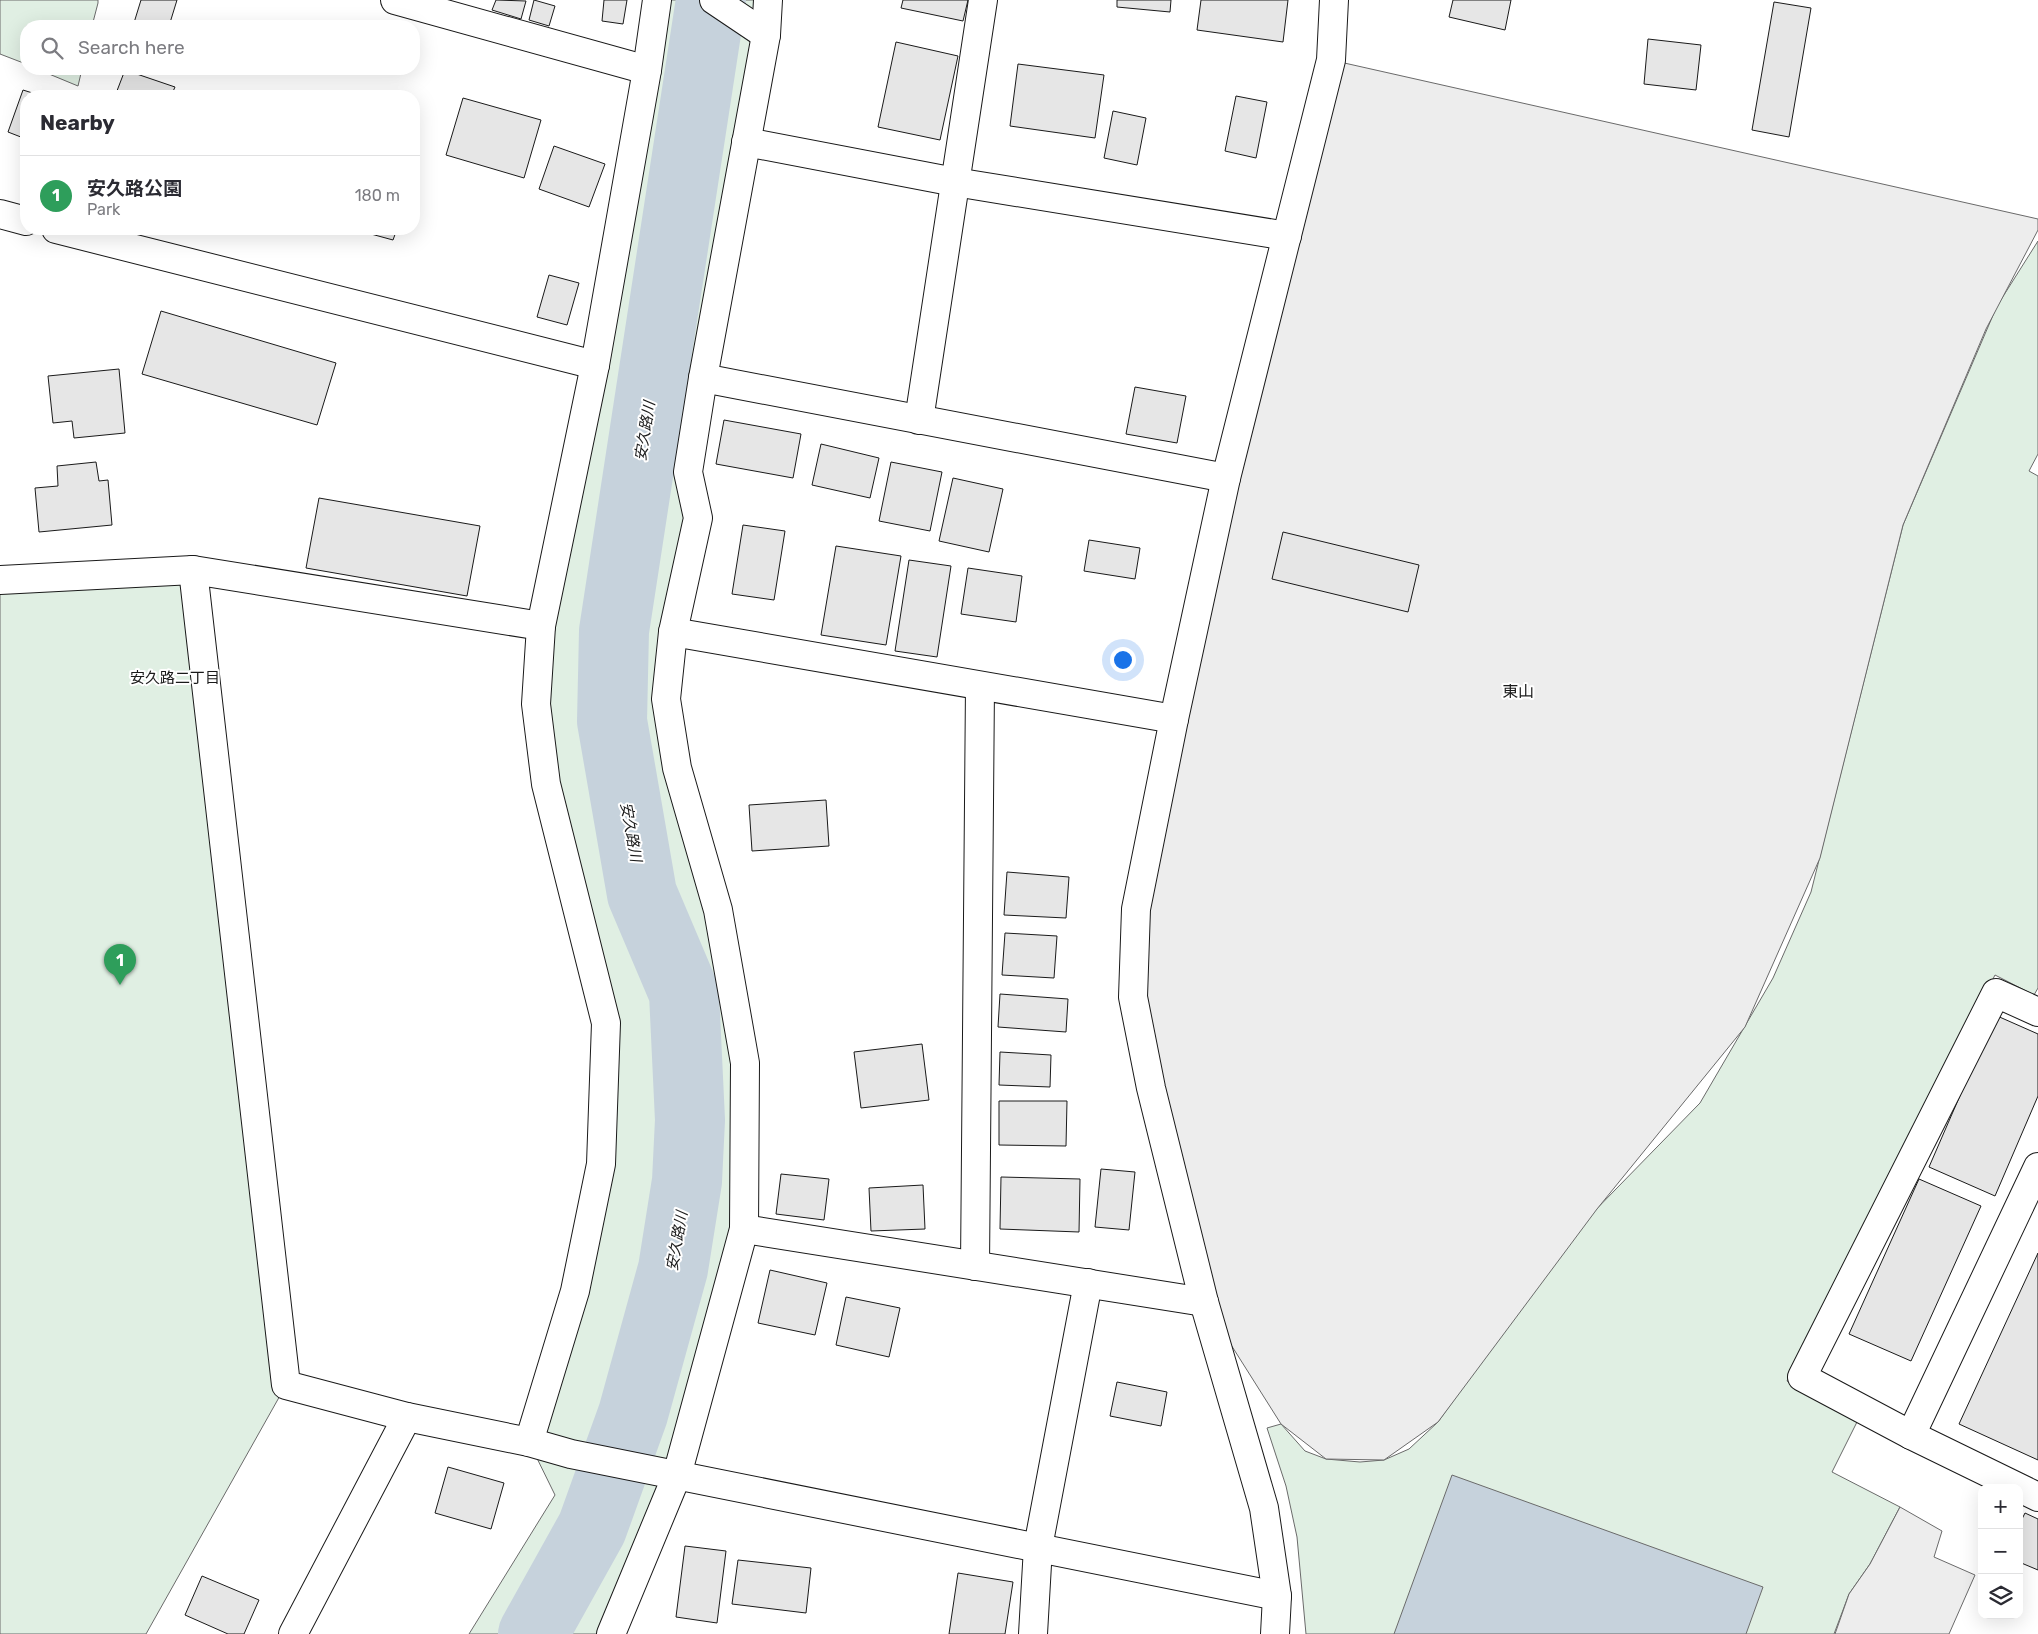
<!DOCTYPE html>
<html lang="en">
<head>
<meta charset="utf-8">
<style>
	body { margin:0; font-family:Rubik,"Noto Sans JP",sans-serif; background:#f2f2f3; color:#2b2b33 }
	.controls { position:absolute; right:15px; bottom:15px; display:grid; overflow:hidden; border-radius:10px; box-shadow:0 5px 20px #0002 }
	.controls button { width:45px; height:45px; display:grid; place-items:center; padding:0; border:0; border-bottom:1px solid #e1e1e2; background:#fff; color:#2b2b33; font:25px sans-serif }
	.you { position:absolute; left:1122px; top:659px; width:18px; height:18px; margin:-12px; border:4px solid #fff; border-radius:50%; background:#1a73e8; box-shadow:0 0 0 8px #1a73e833 }
	.badge { display:grid; place-items:center; width:32px; height:32px; border-radius:50%; background:#d93025; color:#fff; font-size:16px; font-weight:700 }
	.pin { position:absolute; translate:-50% -41px; filter:drop-shadow(0 1px 2px #0008) }
	.pin::after { content:''; position:absolute; top:26px; width:18px; height:15px; background:inherit; clip-path:polygon(0 0,100% 0,50% 100%) }
	.list { margin:0; padding:0; list-style:none }
	h2 { display:flex; justify-content:space-between; align-items:center; height:65px; margin:0; padding:0 20px; font-size:21px }
	h2 small { font-size:16px; font-weight:400; color:#7c7c81 }
	.list li { display:grid; grid-template-columns:32px 1fr auto; gap:15px; align-items:center; box-sizing:border-box; height:80px; padding:0 20px; border-top:1px solid #e1e1e2 }
	.list b { display:block; font-size:19px; white-space:nowrap }
	.list p { margin:0; font-size:16px; white-space:nowrap; color:#7c7c81 }
	.list em { font-size:16px; font-style:normal; color:#7c7c81 }
	.icon { flex:none; width:28px; height:28px; fill:none; stroke:currentColor; stroke-width:2; stroke-linecap:round; stroke-linejoin:round }
	.map { position:relative; flex:none; width:2038px; height:1634px; overflow:hidden }
	.search { position:absolute; background:#fff; box-shadow:0 5px 20px #0002; left:20px; top:20px; width:400px; height:55px; display:flex; align-items:center; gap:12px; box-sizing:border-box; padding:0 18px; border-radius:20px; color:#7c7c81; font-size:19px }
	.panel { position:absolute; background:#fff; box-shadow:0 5px 20px #0002; left:20px; top:90px; width:400px; height:145px; border-radius:20px }
	.map>svg:first-child { display:block }
</style>
</head>
<body>
<div class="map">
<svg width="2038" height="1634" viewBox="0 0 2038 1634">
	<rect width="100%" height="100%" fill="#fff"/>
	<g fill="#e0efe3" stroke="#6a6a6a">
		<path d="M0,0h98v3l-6,23h-66v38l-26,-10z"/>
		<path d="M652,0h111l-94,718 71,342 4,169 -133,405h-142l86,-139 -26,-53 72,-278 5,-141 -69,-335z"/>
		<path d="M37,69h45l-4,17z"/>
		<path d="M2038,241v213l-9,17 9,5v512l-4,7 -39,-20 -208,406 72,37 -27,54 68,35 -30,57 -21,30 -15,40h-528l-9,-97 -11,-51 -19,-58 14,-4 24,27 21,8 34,3 24,-2 25,-11 29,-27 136,-190 126,-129 73,-125 38,-86 92,-367 94,-219z"/>
		<path d="M193,570l93,815 -140,249h-146v-1049z"/>
	</g>
	<g fill="#ededed" stroke="#6a6a6a">
		<path d="M1331,60l707,159v11l-52,99 -83,196 -83,333 -75,169 -148,182 -159,213 -54,38 -58,-1 -45,-35 -77,-122 -62,-257 1,-173z"/>
		<path d="M1900,1507l42,24 -8,26 41,18 -26,59h-114l14,-40 21,-30z"/>
	</g>
	<path fill="#c6d2dc" stroke="#6a6a6a" d="M1452,1475l311,112 -17,47h-352z"/>
	<g fill="none" stroke-linecap="round" stroke-linejoin="round">
		<path stroke="#c6d2dc" stroke-width="70" d="M533,1634l59,-106 41,-114 40,-145 14,-88 3,-61 -6,-127 -42,-99 -30,-173 2,-90 97,-631"/>
	</g>
	<g fill="#e6e6e6" stroke="#1a1a1a">
		<path d="M141,0h36l-8,26h-36z"/>
		<path d="M496,0l30,1 -5,18 -29,-9z"/>
		<path d="M534,0l21,6 -6,20 -20,-6z"/>
		<path d="M604,0h23l-4,24 -21,-3z"/>
		<path d="M903,0h65l-5,21 -62,-13z"/>
		<path d="M1117,0h54l-1,12 -53,-5z"/>
		<path d="M1201,0h87l-5,42 -86,-12z"/>
		<path d="M1453,0h58l-6,30 -56,-13z"/>
		<path d="M1774,2l37,6 -22,129 -37,-7z"/>
		<path d="M1648,39l53,6 -5,45 -52,-6z"/>
		<path d="M896,42l62,14 -18,84 -62,-13z"/>
		<path d="M1018,64l86,11 -9,63 -85,-12z"/>
		<path d="M125,70l50,17 -4,9h-56z"/>
		<path d="M23,90l19,6h-16v43l-18,-7z"/>
		<path d="M1236,96l31,6 -11,56 -31,-7z"/>
		<path d="M463,98l78,22 -17,58 -78,-23z"/>
		<path d="M1113,111l33,7 -9,47 -33,-7z"/>
		<path d="M554,146l51,18 -16,43 -50,-18z"/>
		<path d="M361,229h36l-4,11 -33,-9z"/>
		<path d="M549,275l30,8 -12,42 -30,-8z"/>
		<path d="M161,311l175,52 -19,62 -175,-51z"/>
		<path d="M119,369l6,64 -51,5 -2,-17 -19,2 -5,-47z"/>
		<path d="M1135,387l51,9 -9,47 -51,-9z"/>
		<path d="M724,420l77,14 -8,44 -77,-14z"/>
		<path d="M821,444l58,14 -9,40 -58,-13z"/>
		<path d="M96,462l3,19 9,-1 4,45 -73,7 -4,-44 23,-2 -1,-20z"/>
		<path d="M891,462l51,10 -12,59 -51,-10z"/>
		<path d="M953,478l50,11 -14,63 -50,-11z"/>
		<path d="M319,498l161,28 -13,70 -161,-28z"/>
		<path d="M743,525l42,6 -11,69 -42,-6z"/>
		<path d="M1283,532l136,33 -11,47 -136,-33z"/>
		<path d="M1089,540l51,8 -5,31 -51,-8z"/>
		<path d="M836,546l65,10 -15,89 -65,-10z"/>
		<path d="M909,560l42,6 -14,91 -42,-6z"/>
		<path d="M968,568l54,8 -6,46 -55,-8z"/>
		<path d="M826,800l3,46 -77,5 -3,-46z"/>
		<path d="M1007,872l62,5 -3,41 -62,-3z"/>
		<path d="M1005,933l52,3 -3,42 -52,-3z"/>
		<path d="M1000,994l68,5 -2,33 -68,-5z"/>
		<path d="M1995,1015l43,19v62l-43,100 -66,-29z"/>
		<path d="M922,1044l7,56 -68,8 -7,-56z"/>
		<path d="M1000,1052l51,3 -1,32 -51,-2z"/>
		<path d="M999,1101h68l-1,45 -67,-1z"/>
		<path d="M1101,1169l34,3 -6,58 -34,-3z"/>
		<path d="M781,1174l48,5 -5,41 -48,-6z"/>
		<path d="M1001,1177l79,2 -1,53 -79,-3z"/>
		<path d="M1919,1179l62,27 -70,155 -62,-27z"/>
		<path d="M923,1185l2,44 -54,2 -2,-43z"/>
		<path d="M2038,1253v207l-79,-36z"/>
		<path d="M770,1270l57,13 -12,52 -57,-12z"/>
		<path d="M846,1297l54,11 -11,49 -53,-12z"/>
		<path d="M1117,1382l50,10 -6,34 -51,-10z"/>
		<path d="M448,1467l56,16 -13,46 -56,-16z"/>
		<path d="M2025,1513l13,6v51l-19,-8v-37z"/>
		<path d="M685,1546l41,5 -9,72 -41,-6z"/>
		<path d="M738,1560l73,8 -5,45 -74,-9z"/>
		<path d="M958,1573l55,9 -8,52h-56z"/>
		<path d="M202,1576l57,24 -15,34h-16l-43,-19z"/>
	</g>
	<g fill="none" stroke-linecap="round" stroke-linejoin="round">
		<g stroke="#1a1a1a" stroke-width="30">
			<g id="minor">
				<path d="M395,0l252,70"/>
				<path d="M714,0l52,35"/>
				<path d="M768,0l-2,35 -63,343 523,100"/>
				<path d="M746,142l209,40 332,54"/>
				<path d="M0,214l26,7"/>
				<path d="M56,229l539,136"/>
				<path d="M919,420l64,-420"/>
				<path d="M193,570l93,815 121,32 122,25 42,12 706,142"/>
				<path d="M0,580l193,-10 348,56"/>
				<path d="M673,632l501,87"/>
				<path d="M2038,1012l-42,-19 -194,384 109,58 127,62"/>
				<path d="M744,1229l460,73"/>
				<path d="M975,1266l5,-580"/>
				<path d="M1911,1435l127,-268"/>
				<path d="M529,1442l46,-151 26,-127 5,-141 -60,-239 -10,-80 5,-78 54,-261 52,-295 10,-70"/>
				<path d="M293,1634l114,-217"/>
				<path d="M611,1634l66,-159 67,-246 1,-166 -27,-153 -41,-142 -11,-69 7,-67 25,-114 -10,-46 15,-94"/>
				<path d="M1033,1634l5,-87 50,-264"/>
				<path d="M1275,1634l2,-38 -13,-88 -60,-206 -53,-214 -18,-91 3,-88 38,-190 52,-241 105,-418 3,-60"/>
			</g>
		</g>
		<use href="#minor" stroke="#fff" stroke-width="28"/>
	</g>
	<g text-anchor="middle" stroke-width="4" stroke-linejoin="round" paint-order="stroke">
		<g font-size="15" font-style="italic" fill="#1a1a1a" stroke="#fff">
			<text transform="translate(645 431) rotate(-81)" y="5">安久路川</text>
			<text transform="translate(631 832) rotate(80)" y="5">安久路川</text>
			<text transform="translate(677 1241) rotate(-80)" y="5">安久路川</text>
		</g>
		<g font-size="15" fill="#1a1a1a" stroke="#fff">
			<text x="175" y="683">安久路二丁目</text>
		</g>
		<g font-size="16" fill="#1a1a1a" stroke="#fff">
			<text x="1518" y="697">東山</text>
		</g>
	</g>
</svg>
<div class="controls">
<button>+</button>
<button>−</button>
<button><svg class="icon" aria-label="layers" viewBox="0 0 24 24"><path d="M12 4l9 5-9 5-9-5zM3 14l9 5 9-5"/></svg></button>
</div>
<div class="you"></div>
<div class="pin badge" style="left:120px;top:985px;background:#2e9e5b">1</div>
<div class="search"><svg class="icon" aria-label="search" viewBox="0 0 24 24"><circle cx="10" cy="10" r="6"/><path d="M15 15l6 6"/></svg>Search here</div>
<section class="panel">
<h2>Nearby<small></small></h2>
<ul class="list">
<li><span class="badge" style="background:#2e9e5b">1</span><div><b>安久路公園</b><p>Park</p></div><em>180 m</em></li>
</ul>
</section>
</div>
</body>
</html>
